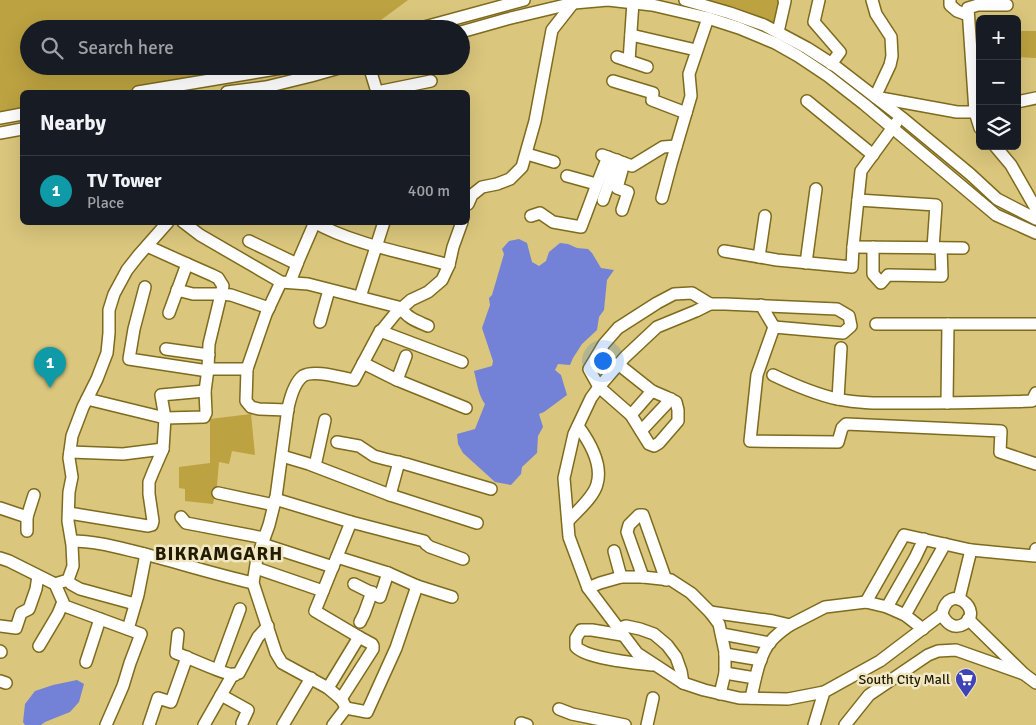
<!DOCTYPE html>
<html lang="en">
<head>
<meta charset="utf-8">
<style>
	body { margin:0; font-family:Signika,sans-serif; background:#242831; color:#f1f3f6 }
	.controls { position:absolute; right:15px; top:15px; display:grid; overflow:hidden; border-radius:8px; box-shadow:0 5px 20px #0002 }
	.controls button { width:45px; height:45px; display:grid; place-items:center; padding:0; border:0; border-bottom:1px solid #363941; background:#171b24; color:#f1f3f6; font:25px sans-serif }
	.you { position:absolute; left:602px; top:360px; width:18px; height:18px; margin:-12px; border:4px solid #fff; border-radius:50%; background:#1a73e8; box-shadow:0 0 0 8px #1a73e833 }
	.badge { display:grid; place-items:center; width:32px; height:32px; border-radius:50%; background:#d93025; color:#fff; font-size:16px; font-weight:700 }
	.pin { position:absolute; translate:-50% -41px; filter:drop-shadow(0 1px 2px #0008) }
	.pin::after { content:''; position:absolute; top:26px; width:18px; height:15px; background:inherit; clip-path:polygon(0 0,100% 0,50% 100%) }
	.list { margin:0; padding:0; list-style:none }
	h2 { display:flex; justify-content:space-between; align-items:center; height:65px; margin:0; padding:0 20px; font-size:21px }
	h2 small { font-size:16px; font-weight:400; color:#9ea1a6 }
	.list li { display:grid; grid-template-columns:32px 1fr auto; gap:15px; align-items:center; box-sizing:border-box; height:70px; padding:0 20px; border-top:1px solid #363941 }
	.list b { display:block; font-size:19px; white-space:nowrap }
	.list p { margin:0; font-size:16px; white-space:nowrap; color:#9ea1a6 }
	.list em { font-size:16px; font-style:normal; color:#9ea1a6 }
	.icon { flex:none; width:28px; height:28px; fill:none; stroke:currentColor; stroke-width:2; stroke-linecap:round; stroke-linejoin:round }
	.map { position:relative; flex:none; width:1036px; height:725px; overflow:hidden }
	.search { position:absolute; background:#171b24; box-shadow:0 5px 20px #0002; left:20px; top:20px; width:450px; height:55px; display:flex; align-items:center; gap:12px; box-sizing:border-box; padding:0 18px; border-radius:28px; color:#9ea1a6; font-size:19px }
	.panel { position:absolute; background:#171b24; box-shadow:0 5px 20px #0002; left:20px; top:90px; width:450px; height:135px; border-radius:8px }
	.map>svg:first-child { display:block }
</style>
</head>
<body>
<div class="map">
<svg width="1036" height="725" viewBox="0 0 1036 725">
	<rect width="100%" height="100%" fill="#dac67c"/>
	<g fill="#bca240">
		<path d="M0,0h408l-31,23 1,6h-349v37h285l-167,26h-125v20l-22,5z"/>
		<path d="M702,0h79l-6,33z"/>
		<path d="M1017,31h19v27l-19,-1z"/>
		<path d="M251,414l4,41 -23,-4 -3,13 -10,-2 -2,23 -4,19 -28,-3v-12l-6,-1v-21l31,-4v-44z"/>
	</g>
	<g fill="#7382d7">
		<path d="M519,239l8,4 5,19 7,4 7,-5 3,-9 11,-9 8,1 9,4 11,1 4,4 9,15 13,2 -7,10 -3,30 -5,7 -2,13 -15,14 -9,14 -3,7 -12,-1 -3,6 6,5 6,20 -23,17 -5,2 4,13 -5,9 -1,17 -15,14 -1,7 -10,11 -16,-3 -32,-29 -5,-9 -1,-10 18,-5 10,-25c-7,-9 -8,-22 -11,-33l18,-5 1,-5 -11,-33 8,-23 -1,-7 3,-3 12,-41 -2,-5 7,-8z"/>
		<path d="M77,680l7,4 -5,18 -9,10 -25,10 -4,3h-16l-2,-3 2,-18 10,-13 18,-6z"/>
	</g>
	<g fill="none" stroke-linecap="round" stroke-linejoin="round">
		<g stroke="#7e6b1e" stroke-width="14">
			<g id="minor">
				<path d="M685,0l45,13 34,12 43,23 28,18 66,51 69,57 27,25 39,20"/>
				<path d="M819,0l-5,22 26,30 -9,12"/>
				<path d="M872,0l4,14 15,23 1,19 -2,9 -15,32 82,15h18l5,-1"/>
				<path d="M950,0v5l7,6 11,4"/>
				<path d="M417,29l107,-29"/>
				<path d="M461,32l46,-13 67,-16 34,-3 44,5 56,13 31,10 36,15 23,13 30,20 36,28 132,111 40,18"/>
				<path d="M778,32l7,-31 -1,-1"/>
				<path d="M631,35l65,15"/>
				<path d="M617,57l30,10"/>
				<path d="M629,61l4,-59"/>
				<path d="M369,66l8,26h-1"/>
				<path d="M613,81l40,12 -1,7 34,13"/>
				<path d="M138,92l156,-26"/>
				<path d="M227,92l39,-5 45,-11 35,-10"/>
				<path d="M377,92l54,-11"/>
				<path d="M807,101l66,54"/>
				<path d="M1017,102l19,-4"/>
				<path d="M0,118l22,-4"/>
				<path d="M980,128l-5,-16 -7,-104 10,-3h29"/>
				<path d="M0,133l22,-4"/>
				<path d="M995,146l16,19 24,42 1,3"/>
				<path d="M527,154l27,8"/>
				<path d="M602,155l30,11 31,-19 13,-1"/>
				<path d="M567,176l29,8"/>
				<path d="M662,198l9,-34 20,-68 -2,-22 19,-56"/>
				<path d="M603,200l14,-40"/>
				<path d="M858,200l78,5 -3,43"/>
				<path d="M468,204l4,-9 10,-8 15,-3 13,-5 12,-12 13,-46 17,-91 22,-28"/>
				<path d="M622,210l6,-18 -11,-4 7,-25"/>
				<path d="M531,216l9,-3 13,9 28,5c9,-23 17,-47 27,-70"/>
				<path d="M183,222l17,13 81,47 27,2 94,24c4,10 17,14 26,18"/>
				<path d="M314,222c38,22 92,31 135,43"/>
				<path d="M249,241l48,23"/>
				<path d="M147,246l40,18"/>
				<path d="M853,247l110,1"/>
				<path d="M873,247v27l8,9 7,-8 54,1 -1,-28"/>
				<path d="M724,251l53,9 75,7 1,-20 8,-76 35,-48"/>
				<path d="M759,257l6,-41"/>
				<path d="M806,263l10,-74"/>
				<path d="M281,282l-15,32 -19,55 -1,32 5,6 8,2 29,1"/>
				<path d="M290,282l9,-23 16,-37"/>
				<path d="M145,287l-11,42 -5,30 79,12"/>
				<path d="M177,290l16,4h28l10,1 38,13"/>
				<path d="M360,297l24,-75"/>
				<path d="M761,305l13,22"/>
				<path d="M169,313l18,-49 25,11 6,3 5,8 -14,58 -1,25h39"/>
				<path d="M320,322l9,-32"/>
				<path d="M876,324h160"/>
				<path d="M380,331l82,31"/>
				<path d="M166,349l43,6"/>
				<path d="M363,363l34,17 69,28"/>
				<path d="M618,364l34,27 14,6 10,5 2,8v11l-19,22 -5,3 -5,-2 -18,-29 -32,-28 -10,-18 15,-25 14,-16 39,-25 17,-9 18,-1 18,11"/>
				<path d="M773,375c21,10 42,19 64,24 24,5 49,4 73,4 41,0 82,0 122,-2l4,-8"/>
				<path d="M397,380l9,-24"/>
				<path d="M87,399l78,19 39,-1 2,-4 -1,-22 3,-22"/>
				<path d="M838,399l3,-51"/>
				<path d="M947,403l1,-79"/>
				<path d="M631,415l21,-24"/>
				<path d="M641,431l30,-32"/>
				<path d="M337,442l22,4 15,10 11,3 21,5 85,25"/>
				<path d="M70,452l53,2 40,-5"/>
				<path d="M282,456l27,8 81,31 87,28"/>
				<path d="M315,466l10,-46"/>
				<path d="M218,493l56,12"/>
				<path d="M390,495l9,-33"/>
				<path d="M275,499l76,23 73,19 2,3 4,3 33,12"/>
				<path d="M0,508l27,9"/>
				<path d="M69,513l79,13 4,-1 1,-4 -4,-27v-12l4,-10 10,-23 2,-31 -4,-23 44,-4"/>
				<path d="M181,517l5,6 78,15"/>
				<path d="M568,521c9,-10 26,-24 29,-37 6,-20 -8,-43 -19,-58"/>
				<path d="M27,531v-14l7,-22"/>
				<path d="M72,541c22,0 44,6 65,11 39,10 77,22 116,31"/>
				<path d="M262,544l71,23"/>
				<path d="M614,551l7,26"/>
				<path d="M337,557l51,16 29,13 35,11"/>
				<path d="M0,558l9,3 46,23 8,18 -5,12 -19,32"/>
				<path d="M256,568l67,23"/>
				<path d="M643,577l-16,-45 2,-7 10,-10h4l23,65"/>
				<path d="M68,580l3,4 9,5 55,15"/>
				<path d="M55,584l13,-4 5,-14 -1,-21 -4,-24 1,-29 3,-15 -3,-19 3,-22 11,-29 14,-28 10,-26 2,-20v-23l5,-16 13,-24 11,-14 30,-34"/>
				<path d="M354,584l26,13 8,-24"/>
				<path d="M588,588l12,-5 21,-6h22l28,3 20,13 19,19 9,12 6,28v21l-5,21"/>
				<path d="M959,599l12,-49 64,6 1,-7"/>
				<path d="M866,602l38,-67 67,15"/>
				<path d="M62,605l79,29 -11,29 -7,23 -17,39"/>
				<path d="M887,607l28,-49 9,-19"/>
				<path d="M710,612l63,9 17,4 35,-18 41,-5 21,5 18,8 18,14"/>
				<path d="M942,614c4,9 12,16 22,10 21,-13 -15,-44 -22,-10l-62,47 -56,31 -36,7 -49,-1 -35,-8 -21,-7 -46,-30 -49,-65 -19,-51 -5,-59 10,-44 17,-36 8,-11 26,-30 32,-30 39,-16 14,-7h15l112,5 12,7 2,10 -8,7 -69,-6 -17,48 -7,66 88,1 4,-14 4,-4 155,7 -1,21 36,12"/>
				<path d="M905,615l40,-71"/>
				<path d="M968,619l56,55 12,9"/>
				<path d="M360,622l4,-8 8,-22"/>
				<path d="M0,626l16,2 5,-15 8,-4 7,-20 2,-13"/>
				<path d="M128,629l10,-34 7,-36 -1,-5"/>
				<path d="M617,629l9,-3 14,3 14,5 13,11 9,12 5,14 2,12"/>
				<path d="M178,634l-2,19c9,3 52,23 59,22 1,-1 2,-2 4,-2l19,-36 10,-11"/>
				<path d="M722,634l48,9"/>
				<path d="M622,635l-30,-5h-11l-5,8v9c12,12 59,16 76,18"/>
				<path d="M0,651l1,1"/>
				<path d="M725,654l36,6"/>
				<path d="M86,662l14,-43"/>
				<path d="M218,669l22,-60"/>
				<path d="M725,673l30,5"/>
				<path d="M0,681l6,2"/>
				<path d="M328,688l31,-51"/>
				<path d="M221,695l27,15 -6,13"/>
				<path d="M751,698c4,-18 8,-43 20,-57 6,-7 12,-11 19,-16"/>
				<path d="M341,699l32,-50v-3l-1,-2 -13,-7 -44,-26 36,-89"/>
				<path d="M346,708l21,4 29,-64 21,-62"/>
				<path d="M559,709l13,5 53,11"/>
				<path d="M521,723l6,2"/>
				<path d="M149,725l9,-27 13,4 16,-45"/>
				<path d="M204,725l29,-51"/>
				<path d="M283,725l28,-47"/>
				<path d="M333,725l13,-17 -4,-8 -14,-12 -46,-25 -6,-10 -23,-70 4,-25 12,-33 7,-28 12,-89c2,-9 7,-26 15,-32 11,-7 39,2 51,4l24,-45 17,-21 16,-14 17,-8 14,-12 7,-15 4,-18 9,-25"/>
				<path d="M647,725l6,-27"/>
				<path d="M814,725l10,-33"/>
				<path d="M845,725l24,-30 59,-40 10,-4 18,-1 68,24"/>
			</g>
		</g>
		<use href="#minor" stroke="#fff" stroke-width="11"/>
	</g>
	<defs>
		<g id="supermarket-pin" transform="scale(1.125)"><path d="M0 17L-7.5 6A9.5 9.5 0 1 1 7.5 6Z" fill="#3e43b7" stroke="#f0e7c3"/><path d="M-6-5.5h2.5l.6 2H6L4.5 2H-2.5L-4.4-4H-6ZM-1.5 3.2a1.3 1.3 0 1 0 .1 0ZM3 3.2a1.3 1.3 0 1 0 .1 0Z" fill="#fff"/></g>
	</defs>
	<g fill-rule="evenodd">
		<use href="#supermarket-pin" x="966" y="679"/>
	</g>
	<g text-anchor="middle" stroke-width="5" stroke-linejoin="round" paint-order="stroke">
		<g font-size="14" fill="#231b00" stroke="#f0e7c3" text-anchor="end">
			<text x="950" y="684">South City Mall</text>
		</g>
		<g font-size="19" font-weight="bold" letter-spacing="1" fill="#231b00" stroke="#f0e7c3">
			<text x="219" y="560">BIKRAMGARH</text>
		</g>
	</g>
</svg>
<div class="controls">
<button>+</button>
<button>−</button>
<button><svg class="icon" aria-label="layers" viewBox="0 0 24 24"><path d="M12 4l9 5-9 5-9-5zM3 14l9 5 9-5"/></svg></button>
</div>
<div class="you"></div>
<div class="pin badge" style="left:50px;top:388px;background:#0f9aa8">1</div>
<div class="search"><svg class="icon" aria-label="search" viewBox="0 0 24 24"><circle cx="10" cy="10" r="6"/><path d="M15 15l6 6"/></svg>Search here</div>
<section class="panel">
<h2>Nearby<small></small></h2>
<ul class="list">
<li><span class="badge" style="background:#0f9aa8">1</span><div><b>TV Tower</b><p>Place</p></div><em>400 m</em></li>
</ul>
</section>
</div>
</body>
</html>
